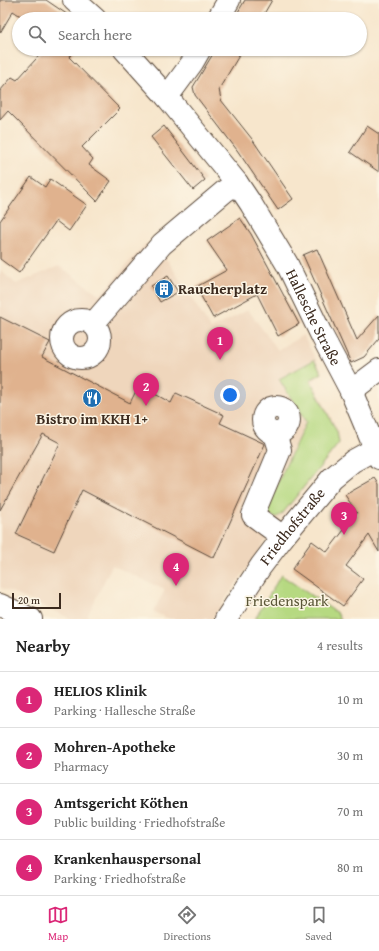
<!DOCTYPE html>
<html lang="en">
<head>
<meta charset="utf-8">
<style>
	body { margin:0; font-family:"Gentium Book Plus",serif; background:#f2f2f2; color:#222 }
	.scale { position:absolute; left:12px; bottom:10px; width:49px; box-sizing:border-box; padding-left:4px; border:2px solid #3b2a1e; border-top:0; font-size:11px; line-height:14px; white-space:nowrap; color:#3b2a1e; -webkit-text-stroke:3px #fcf5e5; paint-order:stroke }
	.you { position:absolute; left:230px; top:395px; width:14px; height:14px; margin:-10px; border:3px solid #fff; border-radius:50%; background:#1a73e8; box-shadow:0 0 0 6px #1a73e833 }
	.badge { display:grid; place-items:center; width:26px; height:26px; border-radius:50%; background:#db2777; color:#fff; font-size:13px; font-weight:700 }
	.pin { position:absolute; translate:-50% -33px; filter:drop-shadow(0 1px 2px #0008) }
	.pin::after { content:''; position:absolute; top:21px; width:14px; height:12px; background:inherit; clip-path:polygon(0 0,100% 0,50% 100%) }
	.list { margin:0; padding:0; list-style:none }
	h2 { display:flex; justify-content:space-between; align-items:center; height:52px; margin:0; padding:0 16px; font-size:17px }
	h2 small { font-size:13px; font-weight:400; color:#767676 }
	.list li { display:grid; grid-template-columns:26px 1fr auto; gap:12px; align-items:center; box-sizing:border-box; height:56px; padding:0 16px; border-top:1px solid #e0e0e0 }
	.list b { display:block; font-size:15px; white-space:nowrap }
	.list p { margin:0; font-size:13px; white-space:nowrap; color:#767676 }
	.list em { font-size:13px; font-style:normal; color:#767676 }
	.icon { flex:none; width:22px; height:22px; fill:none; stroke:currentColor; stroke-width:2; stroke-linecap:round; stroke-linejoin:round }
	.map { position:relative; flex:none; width:379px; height:619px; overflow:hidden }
	.search { position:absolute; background:#fff; box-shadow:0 1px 3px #0004; left:12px; right:12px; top:12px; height:44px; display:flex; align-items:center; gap:10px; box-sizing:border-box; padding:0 14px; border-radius:22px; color:#767676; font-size:15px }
	.sheet { height:276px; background:#fff }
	nav { display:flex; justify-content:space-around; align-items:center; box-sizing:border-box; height:56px; border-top:1px solid #e0e0e0; background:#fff; font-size:11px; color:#767676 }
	nav a { display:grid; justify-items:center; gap:2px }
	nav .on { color:#db2777 }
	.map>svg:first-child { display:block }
</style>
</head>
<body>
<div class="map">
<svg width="379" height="619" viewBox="0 0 379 619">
	<rect width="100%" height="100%" fill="#fcf5e5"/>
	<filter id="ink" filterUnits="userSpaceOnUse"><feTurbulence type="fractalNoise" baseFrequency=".025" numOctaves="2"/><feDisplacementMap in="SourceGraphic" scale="8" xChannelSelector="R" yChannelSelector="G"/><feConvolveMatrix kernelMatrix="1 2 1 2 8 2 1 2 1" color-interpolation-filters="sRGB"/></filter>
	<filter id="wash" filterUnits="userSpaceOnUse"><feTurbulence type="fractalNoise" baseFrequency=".012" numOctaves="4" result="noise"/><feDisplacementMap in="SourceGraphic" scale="16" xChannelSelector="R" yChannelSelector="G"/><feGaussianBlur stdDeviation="0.9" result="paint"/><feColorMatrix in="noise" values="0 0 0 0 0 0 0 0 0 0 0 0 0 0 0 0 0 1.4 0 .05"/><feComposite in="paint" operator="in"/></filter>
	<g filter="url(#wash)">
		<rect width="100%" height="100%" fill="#f7e6cc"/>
		<path fill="#efd6bc" d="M146,243l22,18 43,68 37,-19 30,40 25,-15 20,38 -10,8 26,52 1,10 -60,77 -68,99h-42l-17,-7 12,-22 -53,-25 -26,54h-14l-72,-32v-317l16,14 43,-18 41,29z"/>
		<g fill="#b6d981" stroke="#788250">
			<path d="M314,360l8,13 -12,7 27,52 2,11 -57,71 -7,4 -8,-5v-7l39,-84 -27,-43z"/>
			<path d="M281,575l56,38 4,6h-86z"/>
		</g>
		<g id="blocks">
			<g fill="#e0b28e">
				<path d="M0,0h46l28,19h-49l-12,-8 -13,22z"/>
				<path d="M245,0h27l-11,19h-27z"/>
				<path d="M45,49h31l-7,8 51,52 -38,38 11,12 -4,6 22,16 -14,20 -89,-90 -8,9v-29l12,-14 5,3z"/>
				<path d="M216,49h27l-24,40 2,11 31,39 41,60 -15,11 -41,-60 -42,-55 -2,-8z"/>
				<path d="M164,126l41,54 -12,10 -42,-53z"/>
				<path d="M367,126l12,8v38l-29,-20z"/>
				<path d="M31,177l14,10 5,-8 37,26 -18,26 -13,-10 -37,52 -19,-14v-38z"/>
				<path d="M240,218l11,16 48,90 -21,12 -21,-42 -44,24 -17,-31 31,-17 -20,-29z"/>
				<path d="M317,249l40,91 22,-25v24l-15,18 -13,6 -48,-108z"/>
				<path d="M168,276l10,16 -18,10 -9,-16z"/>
				<path d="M0,317l50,25 -8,15 88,46 9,-18 32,18 5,-10 48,22 -4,8 45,21 -51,114 -132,-68 -28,61 -38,-17 44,-91 -17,-9 -43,76z"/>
				<path d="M375,478l4,6v68l-10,-17 -23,31 17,13 -20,27 -51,-37 20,-28 15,11 30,-39 -12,-18z"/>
			</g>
		</g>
	</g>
	<g filter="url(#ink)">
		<use href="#blocks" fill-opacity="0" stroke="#574638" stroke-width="1"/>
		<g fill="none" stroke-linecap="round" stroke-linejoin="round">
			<g stroke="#574638" stroke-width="24">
				<g id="minor">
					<path d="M74,0l21,19"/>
					<path d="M218,19l11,-19"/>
					<path id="s1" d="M124,49l43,48 70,86 14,21 36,60 35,72 29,55 28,67"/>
					<path d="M167,97l25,-34 8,-14"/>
					<circle cx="81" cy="339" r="19"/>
					<path d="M93,324l69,-80 63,-53 12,-8"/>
					<path d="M351,391l28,-21"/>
					<circle cx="276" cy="420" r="13"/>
					<path d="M275,434l5,16 -27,65 30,22"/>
					<path d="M0,605l31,14"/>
					<path id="s2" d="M226,619l35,-53 22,-29 49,-59 21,-17 22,-12"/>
				</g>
			</g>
			<use href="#minor" stroke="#fff" stroke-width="22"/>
		</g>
	</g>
	<defs>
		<g id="building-disc" transform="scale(1)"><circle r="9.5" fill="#1f6fb2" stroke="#fcf5e5"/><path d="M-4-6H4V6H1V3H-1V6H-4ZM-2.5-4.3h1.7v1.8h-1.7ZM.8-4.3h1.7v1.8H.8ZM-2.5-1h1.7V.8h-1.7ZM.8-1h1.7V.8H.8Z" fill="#fff"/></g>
		<g id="restaurant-disc" transform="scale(1)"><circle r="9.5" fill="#1f6fb2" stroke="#fcf5e5"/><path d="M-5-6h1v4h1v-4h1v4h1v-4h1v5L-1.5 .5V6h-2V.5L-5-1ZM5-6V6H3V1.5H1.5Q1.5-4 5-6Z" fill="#fff"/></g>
	</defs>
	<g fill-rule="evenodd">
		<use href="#building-disc" x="164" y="289"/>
		<use href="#restaurant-disc" x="92" y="398"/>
	</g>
	<g text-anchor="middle" stroke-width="3" stroke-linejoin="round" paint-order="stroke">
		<g font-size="15" font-weight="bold" fill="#3b2a1e" stroke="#fcf5e5" text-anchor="start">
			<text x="178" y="294">Raucherplatz</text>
			<text x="92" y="424" text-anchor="middle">Bistro im KKH 1+</text>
		</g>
		<g font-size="15" fill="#3b2a1e" stroke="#fcf5e5">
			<text dy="5" stroke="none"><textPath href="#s1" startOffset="330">Hallesche Straße</textPath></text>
			<text dy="5" stroke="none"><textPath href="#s2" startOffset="114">Friedhofstraße</textPath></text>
		</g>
		<g font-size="15" fill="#5a5637" stroke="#fcf5e5">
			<text x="287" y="606">Friedenspark</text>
		</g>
	</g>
</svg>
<div class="scale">20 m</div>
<div class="you"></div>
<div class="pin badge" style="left:220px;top:360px">1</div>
<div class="pin badge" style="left:146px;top:406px">2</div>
<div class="pin badge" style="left:344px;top:535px">3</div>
<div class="pin badge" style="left:176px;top:586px">4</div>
<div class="search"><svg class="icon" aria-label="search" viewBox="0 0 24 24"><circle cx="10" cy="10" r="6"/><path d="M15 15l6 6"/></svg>Search here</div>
</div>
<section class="sheet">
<h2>Nearby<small>4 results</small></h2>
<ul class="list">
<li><span class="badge">1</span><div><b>HELIOS Klinik</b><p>Parking · Hallesche Straße</p></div><em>10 m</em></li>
<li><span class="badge">2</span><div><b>Mohren-Apotheke</b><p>Pharmacy</p></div><em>30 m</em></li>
<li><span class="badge">3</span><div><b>Amtsgericht Köthen</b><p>Public building · Friedhofstraße</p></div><em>70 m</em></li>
<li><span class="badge">4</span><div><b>Krankenhauspersonal</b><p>Parking · Friedhofstraße</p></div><em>80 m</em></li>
</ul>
</section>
<nav>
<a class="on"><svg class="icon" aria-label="map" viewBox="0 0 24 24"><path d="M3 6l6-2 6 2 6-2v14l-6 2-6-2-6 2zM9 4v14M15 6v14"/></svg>Map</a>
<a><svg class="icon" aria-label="directions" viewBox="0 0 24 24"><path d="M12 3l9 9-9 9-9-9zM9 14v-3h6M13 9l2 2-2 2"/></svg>Directions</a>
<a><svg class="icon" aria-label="saved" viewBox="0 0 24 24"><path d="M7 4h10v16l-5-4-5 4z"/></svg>Saved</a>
</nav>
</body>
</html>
